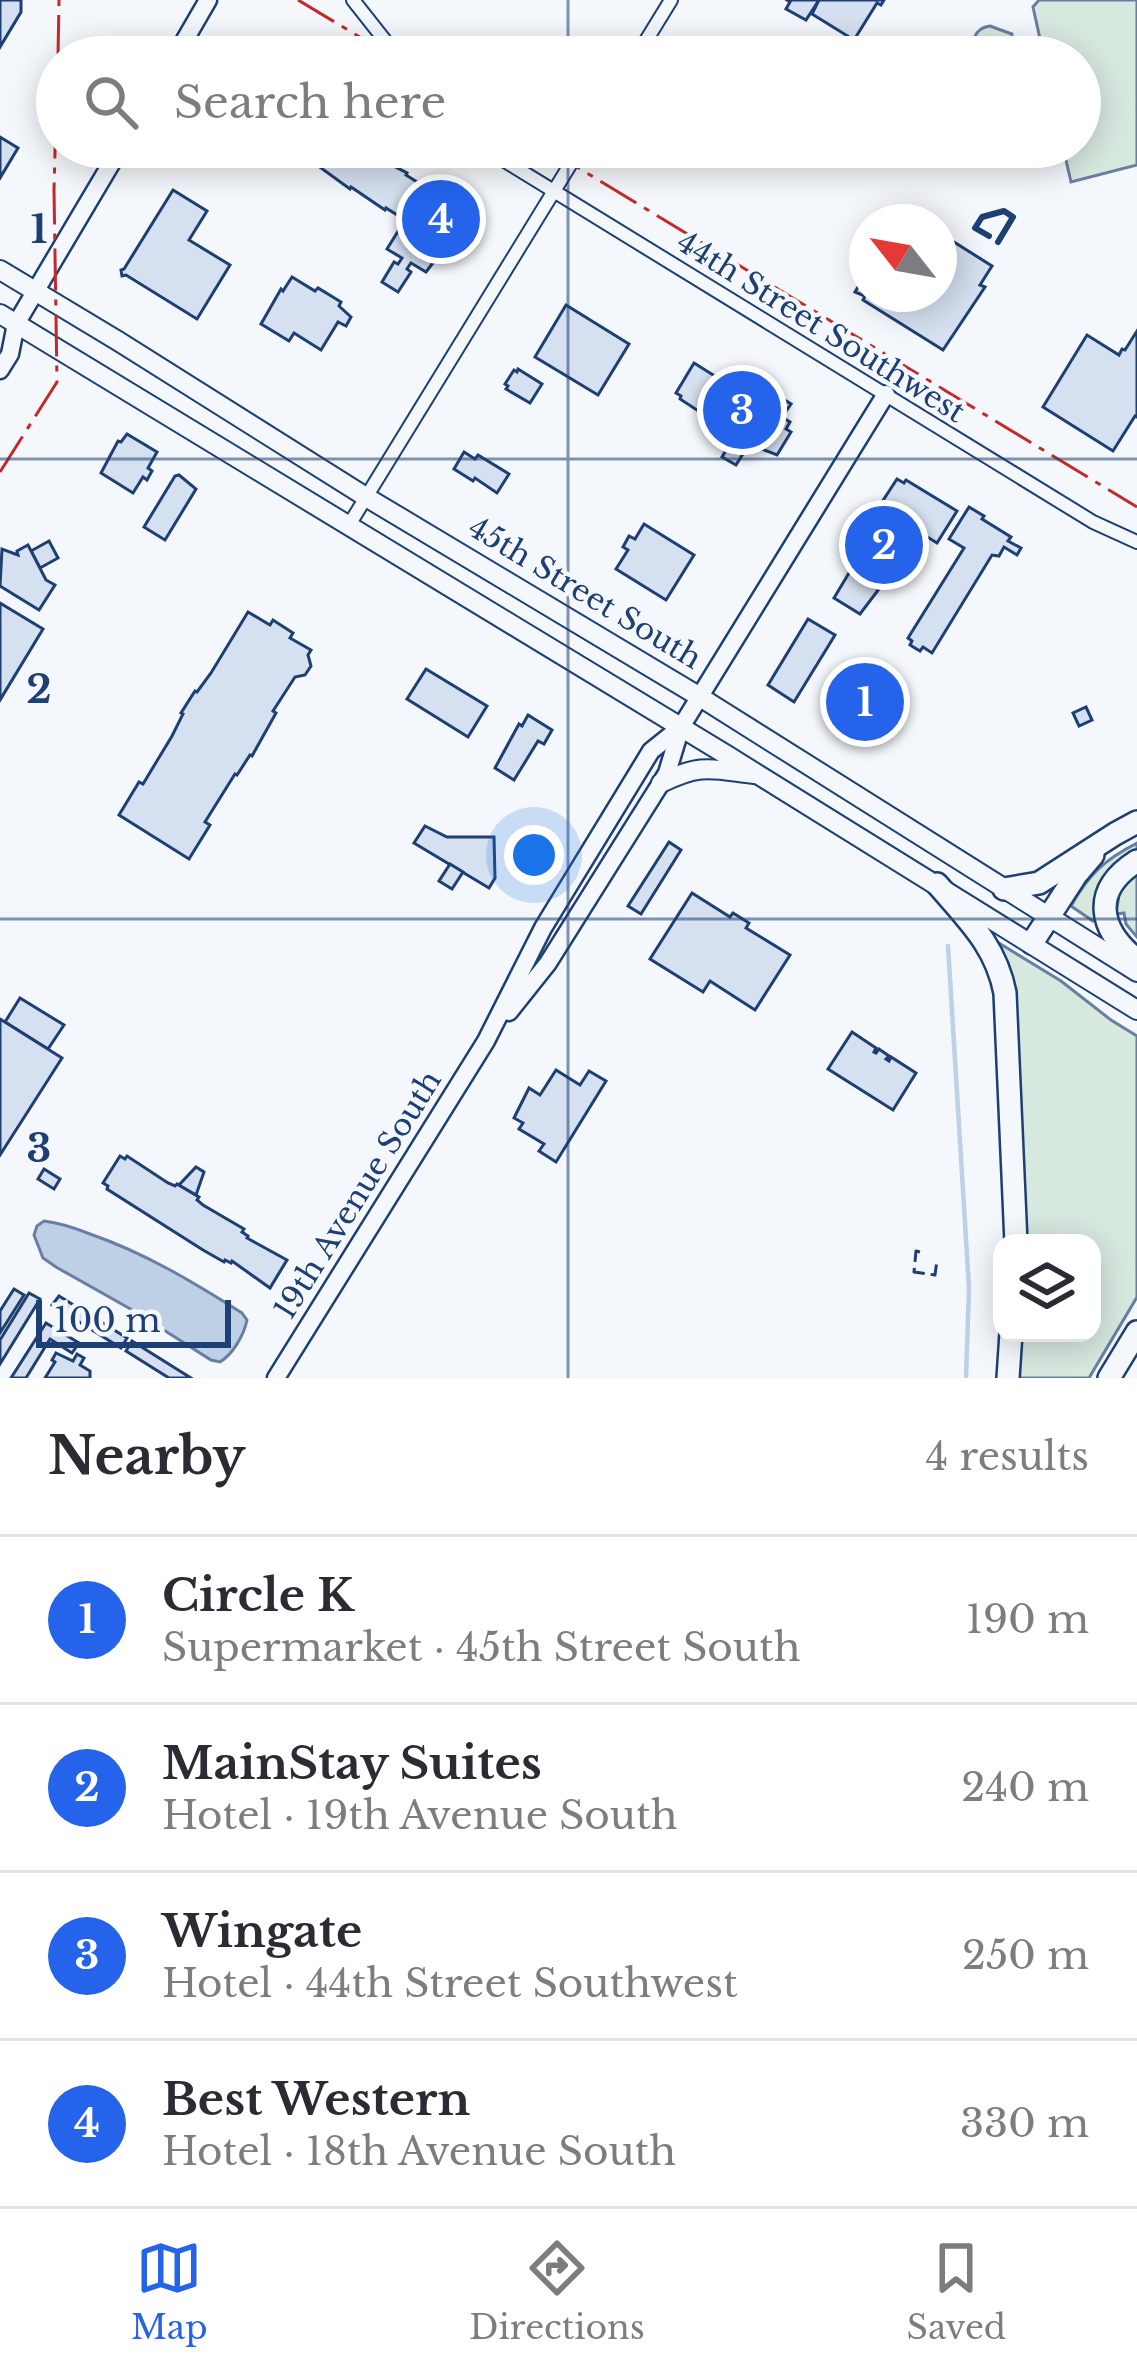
<!DOCTYPE html>
<html lang="en">
<head>
<meta charset="utf-8">
<style>
	body { margin:0; font-family:"Libre Baskerville",serif; background:#f7f7f7; color:#2b2b33 }
	.controls { position:absolute; right:36px; bottom:36px; display:grid; overflow:hidden; border-radius:24px; box-shadow:0 6px 30px #0003 }
	.controls button { width:108px; height:108px; display:grid; place-items:center; padding:0; border:0; border-bottom:3px solid #e1e1e2; background:#fff; color:#2b2b33; font:60px sans-serif }
	.compass { position:absolute; left:849px; top:204px; width:108px; height:108px; border-radius:50%; background:#fff; box-shadow:0 6px 30px #0003; rotate:301deg }
	.scale { position:absolute; left:36px; bottom:30px; width:195px; box-sizing:border-box; padding-left:12px; border:6px solid #1d3f73; border-top:0; font-size:33px; line-height:42px; white-space:nowrap; color:#1d3f73; -webkit-text-stroke:9px #f4f7fb; paint-order:stroke }
	.you { position:absolute; left:534px; top:855px; width:42px; height:42px; margin:-30px; border:9px solid #fff; border-radius:50%; background:#1a73e8; box-shadow:0 0 0 18px #1a73e833 }
	.badge { display:grid; place-items:center; width:78px; height:78px; border-radius:50%; background:#2563eb; color:#fff; font-size:39px; font-weight:700 }
	.pin { position:absolute; translate:-50% -50%; border:6px solid #fff; box-shadow:0 3px 12px #0006 }
	.list { margin:0; padding:0; list-style:none }
	h2 { display:flex; justify-content:space-between; align-items:center; height:156px; margin:0; padding:0 48px; font-size:51px }
	h2 small { font-size:39px; font-weight:400; color:#7c7c81 }
	.list li { display:grid; grid-template-columns:78px 1fr auto; gap:36px; align-items:center; box-sizing:border-box; height:168px; padding:0 48px; border-top:3px solid #e1e1e2 }
	.list b { display:block; font-size:45px; white-space:nowrap }
	.list p { margin:0; font-size:39px; white-space:nowrap; color:#7c7c81 }
	.list em { font-size:39px; font-style:normal; color:#7c7c81 }
	.icon { flex:none; width:66px; height:66px; fill:none; stroke:currentColor; stroke-width:2; stroke-linecap:round; stroke-linejoin:round }
	.map { position:relative; flex:none; width:1137px; height:1378px; overflow:hidden }
	.search { position:absolute; background:#fff; box-shadow:0 6px 30px #0003; left:36px; right:36px; top:36px; height:132px; display:flex; align-items:center; gap:30px; box-sizing:border-box; padding:0 42px; border-radius:66px; color:#7c7c81; font-size:45px }
	.sheet { height:828px; background:#fff }
	nav { display:flex; justify-content:space-around; align-items:center; box-sizing:border-box; height:168px; border-top:3px solid #e1e1e2; background:#fff; font-size:33px; color:#7c7c81 }
	nav a { display:grid; justify-items:center; gap:6px }
	nav .on { color:#2563eb }
	.map>svg:first-child { display:block }
</style>
</head>
<body>
<div class="map">
<svg width="1137" height="1378" viewBox="0 0 1137 1378">
	<rect width="100%" height="100%" fill="#f4f7fb"/>
	<g fill="#d7e8df" stroke="#687fa3" stroke-width="3">
		<path d="M1039,0h98v165l-66,17 -8,-35h17v-90h-36l-11,-50z"/>
		<path d="M990,26l22,8v11l-13,12h-22c-8,-13 -3,-29 13,-31z"/>
		<path d="M1137,843v8l-37,68 -7,2 -22,-15c18,-32 33,-46 66,-63z"/>
		<path d="M1137,869v68l-11,-13 -2,-11 -8,1 4,-26z"/>
		<path d="M994,940l67,41 50,39 26,16v261l-48,81h-74l5,-45h72v-90h-70l-9,-256 -4,-20z"/>
	</g>
	<path fill="#bed0e5" stroke="#687fa3" stroke-width="3" d="M44,1221c17,2 31,7 46,13 55,19 103,48 152,79l5,7c-3,15 -14,34 -27,42l-9,-2 -77,-49 -78,-44 -13,-9 -9,-23 3,-9z"/>
	<g fill="none" stroke-linecap="round" stroke-linejoin="round">
		<path stroke="#bed0e5" stroke-width="4.5" d="M948,946l21,342 -3,90"/>
	</g>
	<g fill="#d5e0f0" stroke="#1d3f73" stroke-width="3">
		<path d="M0,0h21v12l-21,35z"/>
		<path d="M787,0h32l-13,20 -20,-11 4,-7z"/>
		<path d="M819,0h65l-3,5 -4,-2 -23,37 -42,-26z"/>
		<path d="M273,41l17,13 5,3h-34l-2,-2z"/>
		<path d="M0,137l18,11 -18,30z"/>
		<path d="M336,147h29l8,5 -2,2 36,19 -1,2 27,17 7,-12 35,22 -5,9 10,7 -24,33 -18,-11 -6,10 6,3 -2,6 -10,13 -15,-9 -4,6 4,3 -13,20 -16,-10 12,-20 4,2 4,-6 -15,-9 18,-29 -19,-12 -1,2 -34,-23 -1,2 -29,-21z"/>
		<path d="M173,190l34,21 -18,29 41,25 -33,54 -71,-44 -4,1 -1,-6 3,-1z"/>
		<path d="M954,242l38,24 -12,19 5,2 -42,63 -80,-50 2,-4 -10,-4 12,-20v22h72v-28z"/>
		<path d="M292,277l23,14 3,-3 23,14 -2,4 12,11 -5,9 -8,-4 -17,28 -27,-17 -5,8 -28,-17 20,-35 2,2z"/>
		<path d="M566,305l63,39 -31,51 -63,-38z"/>
		<path d="M1137,331v86l-2,-1 -22,35 -70,-44 44,-72 32,20 3,-6 3,1z"/>
		<path d="M694,363l48,30 9,-14 40,25 -9,13 8,5 -4,7 5,3 -14,23 -28,-11 -13,21 -14,-8 13,-22 -55,-36 1,-3 -5,-3z"/>
		<path d="M518,369l24,15 -12,19 -24,-14 2,-3 -3,-2 9,-14 3,2z"/>
		<path d="M127,434l30,18 -9,16 4,3 -5,9 -4,-3 -10,16 -32,-20 17,-32 3,1z"/>
		<path d="M464,452l11,7 3,-4 31,19 -12,19 -22,-15 -2,3 -19,-12z"/>
		<path d="M179,475l17,14 -31,51 -21,-13 31,-51z"/>
		<path d="M897,479l7,4 2,-3 51,31 -20,32 -24,-15 -11,19 2,1 -7,12 -3,-2 -18,30 3,1 -19,25 -26,-16 55,-92 -7,-4z"/>
		<path d="M969,507l15,9 -2,3 29,18 -3,4 13,7 -4,7 -13,-8 -5,9 -7,-1 -60,98 -9,-6 -3,4 -10,-6 2,-4 -4,-3 56,-90 -15,-9z"/>
		<path d="M644,524l50,31 -28,45 -50,-31 12,-19 -5,-3 6,-11 6,3z"/>
		<path d="M49,541l9,17 -18,10 -9,-17z"/>
		<path d="M28,545l18,35 9,5 -16,25 -39,-24 2,-37 16,6 -1,-4z"/>
		<path d="M0,603l43,26 -43,71z"/>
		<path d="M248,612l22,13 3,-5 20,13 -3,5 21,12 -3,5 3,11 -6,9 -10,2 -22,34 3,2 -24,43 -2,-1 -13,20 -2,-1 -30,48 5,3 -21,34 -70,-44 20,-33 4,2 29,-48 11,-22 -2,-1 14,-22 2,1 14,-19z"/>
		<path d="M808,619l27,16 -41,67 -26,-17z"/>
		<path d="M426,669l61,37 -19,31 -61,-38z"/>
		<path d="M850,669l31,19 -3,4 27,16 -15,24 -27,-17 -3,5 -25,-16 2,-4 -4,-2z"/>
		<path d="M1086,707l6,13 -13,6 -6,-13z"/>
		<path d="M528,715l24,15 -8,14 -6,-3 -24,39 -19,-12 24,-44 3,2z"/>
		<path d="M425,826l22,11h47l1,41 -6,10 -75,-45z"/>
		<path d="M669,842l12,8 -40,64 -13,-8z"/>
		<path d="M450,864l13,8 -11,17 -13,-8z"/>
		<path d="M692,893l38,24 3,-4 16,10 -3,5 44,27 -35,55 -45,-29 -7,11 -53,-33z"/>
		<path d="M20,998l44,27 -16,24 -43,-27z"/>
		<path d="M0,1019l62,39 -62,97z"/>
		<path d="M852,1032l24,16 -2,4 2,1 3,-4 10,7 -3,3 3,2 2,-4 25,16 -23,37 -65,-41z"/>
		<path d="M556,1070l24,15 9,-14 17,10 -50,81 -17,-11 5,-7 -25,-15 4,-6 -9,-5 15,-30 11,7z"/>
		<path d="M120,1156l5,3 2,-3 41,27 7,3 2,-2 22,13 -2,3 6,5 41,24 -2,3 6,4 -1,2 40,22 -17,28 -38,-27 -1,2 -6,-3 -1,2 -21,-12 -96,-61 1,-3 -5,-3z"/>
		<path d="M196,1167l8,5 -8,23 -17,-10z"/>
		<path d="M44,1169l16,10 -6,10 -16,-10z"/>
		<path d="M14,1289l10,6 -24,38v-22z"/>
		<path d="M29,1293l11,6 -40,65v-24z"/>
		<path d="M59,1296l68,42 -6,10 -69,-43z"/>
		<path d="M46,1323l33,20 -7,10 -22,-14 -24,39h-15z"/>
		<path d="M132,1341l59,37h-22l-43,-27z"/>
		<path d="M56,1353l17,8 4,-7 7,4 -4,7 10,6v7h-45l10,-16 -3,-2z"/>
	</g>
	<g fill="none" stroke-linecap="round" stroke-linejoin="round">
		<g stroke="#1d3f73" stroke-width="16">
			<g id="street">
				<path d="M353,0l45,57"/>
				<path d="M636,57l35,-57"/>
				<path d="M482,147l611,375 44,20"/>
				<path d="M349,525l232,-378"/>
			</g>
		</g>
		<g stroke="#1d3f73" stroke-width="21">
			<g id="secondary">
				<path d="M175,57l33,-57"/>
				<path d="M0,370l10,-16 6,-30 105,-177"/>
				<path d="M509,1012l39,-49 113,-180 6,-10 14,-46 205,-333"/>
				<path d="M276,1378l210,-337 57,-113 108,-177 30,-24"/>
			</g>
		</g>
		<g stroke="#1d3f73" stroke-width="22">
			<g id="primary">
				<path d="M0,270l118,71 248,156 334,200 437,275"/>
				<path d="M0,314l725,440 412,256"/>
				<path d="M661,783c40,-20 51,-14 93,-9"/>
			</g>
		</g>
		<g stroke="#1d3f73" stroke-width="26">
			<g id="highway">
				<path d="M1137,861c-46,29 -39,68 0,99"/>
				<path d="M937,884c31,36 59,62 68,109l11,250"/>
				<path d="M1004,889l35,-6 76,-49 22,-12"/>
				<path d="M1032,943l44,-68 17,-20"/>
				<path d="M1008,1378l3,-45"/>
				<path d="M1109,1378l28,-46"/>
			</g>
		</g>
		<use href="#street" stroke="#f4f7fb" stroke-width="12"/>
		<use href="#secondary" stroke="#f4f7fb" stroke-width="16"/>
		<use href="#primary" stroke="#f4f7fb" stroke-width="18"/>
		<use href="#highway" stroke="#f4f7fb" stroke-width="21"/>
		<path stroke="#1d3f73" stroke-width="3" stroke-dasharray="15 6" stroke-linecap="butt" d="M920,1252l-4,-1 -2,21 21,3 2,-15"/>
		<path stroke="#1d3f73" stroke-width="6" d="M989,236l-14,-8 7,-11 22,-6 9,6 -15,25"/>
		<g stroke="#c62828" stroke-width="3" stroke-dasharray="42 9 6 9" stroke-linecap="butt">
			<path d="M298,0l95,57"/>
			<path d="M58,57l1,-57"/>
			<path d="M544,147l593,360"/>
			<path d="M0,472l57,-90 -3,-192 3,-112"/>
		</g>
	</g>
	<path fill="none" stroke="#1d3f73" stroke-width="3" stroke-opacity="0.55" d="M568,0v57M568,147v1231M0,459h1137M0,919h1137"/>
	<g text-anchor="middle" stroke-width="9" stroke-linejoin="round" paint-order="stroke">
		<g font-size="30" fill="#1d3f73" stroke="#f4f7fb">
			<text transform="translate(821 327) rotate(32)" y="10">44th Street Southwest</text>
			<text transform="translate(585 593) rotate(31)" y="10">45th Street South</text>
			<text transform="translate(358 1195) rotate(-58)" y="10">19th Avenue South</text>
		</g>
	</g>
	<g font-size="39" text-anchor="middle" font-weight="bold" fill="#1d3f73" stroke="#f4f7fb" stroke-width="9" stroke-linejoin="round" paint-order="stroke">
		<text x="39" y="243">1</text>
		<text x="39" y="703">2</text>
		<text x="39" y="1162">3</text>
	</g>
</svg>
<div class="controls">
<button><svg class="icon" aria-label="layers" viewBox="0 0 24 24"><path d="M12 4l9 5-9 5-9-5zM3 14l9 5 9-5"/></svg></button>
</div>
<svg class="compass" viewBox="-18 -18 36 36"><path d="M0-13l5 13h-10z" fill="#e53935"/><path d="M0 13l5-13h-10z" fill="#7c7c81"/></svg>
<div class="scale">100 m</div>
<div class="you"></div>
<div class="pin badge" style="left:865px;top:702px">1</div>
<div class="pin badge" style="left:884px;top:545px">2</div>
<div class="pin badge" style="left:742px;top:410px">3</div>
<div class="pin badge" style="left:441px;top:219px">4</div>
<div class="search"><svg class="icon" aria-label="search" viewBox="0 0 24 24"><circle cx="10" cy="10" r="6"/><path d="M15 15l6 6"/></svg>Search here</div>
</div>
<section class="sheet">
<h2>Nearby<small>4 results</small></h2>
<ul class="list">
<li><span class="badge">1</span><div><b>Circle K</b><p>Supermarket · 45th Street South</p></div><em>190 m</em></li>
<li><span class="badge">2</span><div><b>MainStay Suites</b><p>Hotel · 19th Avenue South</p></div><em>240 m</em></li>
<li><span class="badge">3</span><div><b>Wingate</b><p>Hotel · 44th Street Southwest</p></div><em>250 m</em></li>
<li><span class="badge">4</span><div><b>Best Western</b><p>Hotel · 18th Avenue South</p></div><em>330 m</em></li>
</ul>
</section>
<nav>
<a class="on"><svg class="icon" aria-label="map" viewBox="0 0 24 24"><path d="M3 6l6-2 6 2 6-2v14l-6 2-6-2-6 2zM9 4v14M15 6v14"/></svg>Map</a>
<a><svg class="icon" aria-label="directions" viewBox="0 0 24 24"><path d="M12 3l9 9-9 9-9-9zM9 14v-3h6M13 9l2 2-2 2"/></svg>Directions</a>
<a><svg class="icon" aria-label="saved" viewBox="0 0 24 24"><path d="M7 4h10v16l-5-4-5 4z"/></svg>Saved</a>
</nav>
</body>
</html>
